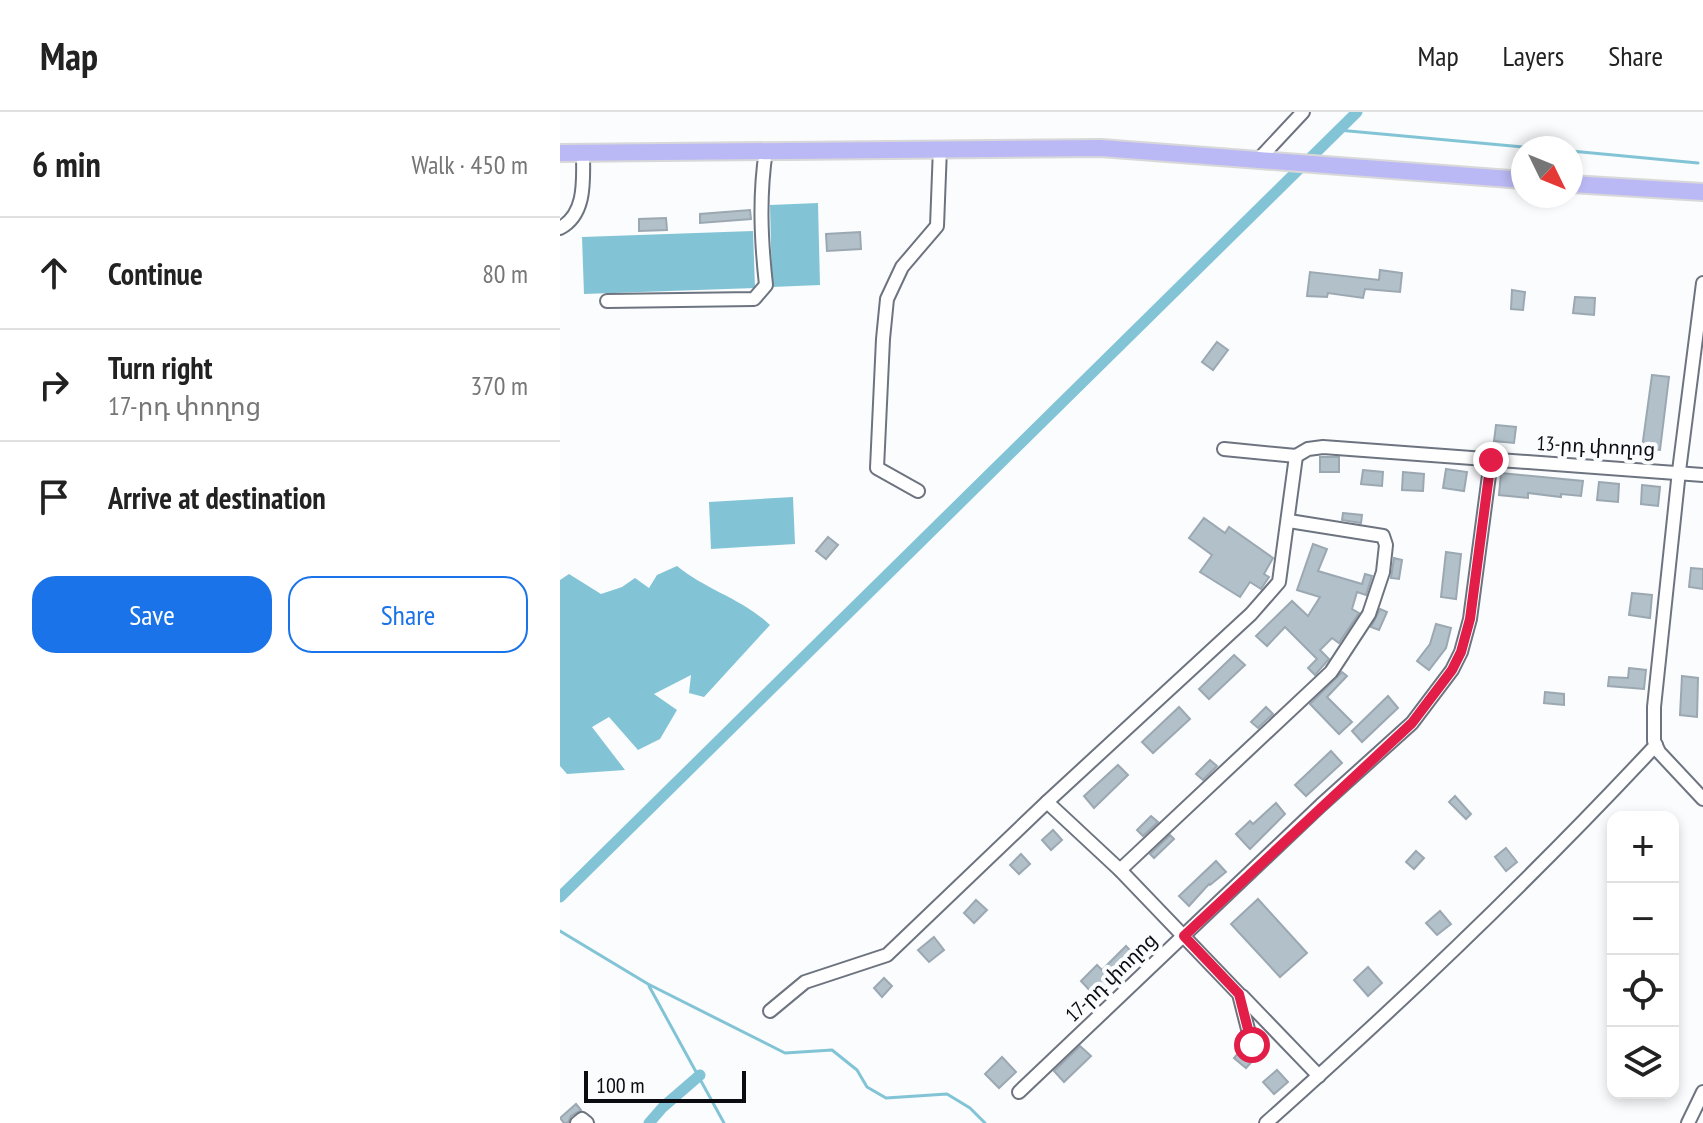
<!DOCTYPE html>
<html lang="en">
<head>
<meta charset="utf-8">
<style>
	body { margin:0; font-family:"PT Sans Narrow","Noto Sans Armenian",sans-serif; background:#f2f2f2; color:#222 }
	.controls { position:absolute; right:24px; bottom:24px; display:grid; overflow:hidden; border-radius:16px; box-shadow:0 4px 12px #0003 }
	.controls button { width:72px; height:72px; display:grid; place-items:center; padding:0; border:0; border-bottom:2px solid #e0e0e0; background:#fff; color:#222; font:40px sans-serif }
	.compass { position:absolute; left:951px; top:24px; width:72px; height:72px; border-radius:50%; background:#fff; box-shadow:0 4px 12px #0003; rotate:133deg }
	.scale { position:absolute; left:24px; bottom:20px; width:162px; box-sizing:border-box; padding-left:8px; border:4px solid #0a0c11; border-top:0; font-size:22px; line-height:28px; white-space:nowrap; color:#0a0c11; -webkit-text-stroke:6px #fafcfe; paint-order:stroke }
	.stop { position:absolute; width:24px; height:24px; margin:-18px; border:6px solid #e11d48; border-radius:50%; background:#fff }
	.stop.end { background:#e11d48; border-color:#fff; box-shadow:0 2px 8px #0008 }
	.list { margin:0; padding:0; list-style:none }
	h2 { display:flex; justify-content:space-between; align-items:center; height:104px; margin:0; padding:0 32px; font-size:34px }
	h2 small { font-size:26px; font-weight:400; color:#767676 }
	.list li { display:grid; grid-template-columns:52px 1fr auto; gap:24px; align-items:center; box-sizing:border-box; height:112px; padding:0 32px; border-top:2px solid #e0e0e0 }
	.list b { display:block; font-size:30px; white-space:nowrap }
	.list p { margin:0; font-size:26px; white-space:nowrap; color:#767676 }
	.list em { font-size:26px; font-style:normal; color:#767676 }
	.actions { display:flex; gap:16px; padding:24px 32px }
	.actions a { flex:1; padding:18px 0; border:2px solid #1a73e8; border-radius:24px; text-align:center; font-size:28px; color:#1a73e8 }
	.actions .main { background:#1a73e8; color:#fff }
	.icon { flex:none; width:44px; height:44px; fill:none; stroke:currentColor; stroke-width:2; stroke-linecap:round; stroke-linejoin:round }
	.map { position:relative; flex:none; width:1143px; height:1011px; overflow:hidden }
	header { display:flex; align-items:center; gap:48px; box-sizing:border-box; height:112px; padding:0 40px; background:#fff; border-bottom:2px solid #e0e0e0 }
	header strong { font-size:38px }
	nav { display:flex; gap:44px; margin-inline-start:auto; font-size:28px }
	main { display:flex }
	aside { flex:1; background:#fff }
	.map>svg:first-child { display:block }
</style>
</head>
<body>
<header>
<strong>Map</strong>
<nav><a>Map</a><a>Layers</a><a>Share</a></nav>
</header>
<main>
<aside>
<h2>6 min<small>Walk · 450 m</small></h2>
<ul class="list">
<li><svg class="icon" aria-label="ahead" viewBox="0 0 24 24"><path d="M12 20V5M6 11l6-6 6 6"/></svg><div><b>Continue</b></div><em>80 m</em></li>
<li><svg class="icon" aria-label="right" viewBox="0 0 24 24"><path d="M7 20v-9h11M14 6l5 5-5 5"/></svg><div><b>Turn right</b><p>17-րդ փողոց</p></div><em>370 m</em></li>
<li><svg class="icon" aria-label="arrive" viewBox="0 0 24 24"><path d="M6 21V4h12l-3 4 3 4H6"/></svg><div><b>Arrive at destination</b></div></li>
</ul>
<div class="actions"><a class="main">Save</a><a>Share</a></div>
</aside>
<div class="map">
<svg width="1143" height="1011" viewBox="0 0 1143 1011">
	<rect width="100%" height="100%" fill="#fafcfe"/>
	<g fill="#82c4d6">
		<path d="M258,91l2,82 -48,2 -2,-82z"/>
		<path d="M193,119l2,57 -171,6 -2,-57z"/>
		<path d="M233,385l2,47 -84,5 -2,-47z"/>
		<path d="M117,454c29,24 66,33 93,59l-66,72 -15,-4 2,-18 -37,19 23,16 -17,29 -22,11 -29,-33 -17,10 33,43 -58,4 -7,-8v-186l9,-6 32,20 21,-7 13,-9 14,10 8,-13z"/>
	</g>
	<g fill="none" stroke-linecap="round" stroke-linejoin="round">
		<g stroke="#82c4d6" stroke-width="3">
			<path d="M778,18l197,18"/>
			<path d="M1011,39l127,12"/>
			<path d="M0,819l88,53 137,69 47,-3 25,20 10,17 19,11 61,-4 23,14 15,15"/>
			<path d="M89,874l75,137"/>
		</g>
		<g stroke="#82c4d6" stroke-width="11">
			<path d="M0,785l797,-785"/>
			<path d="M89,1011l14,-16 37,-32"/>
		</g>
	</g>
	<g fill="#b2c0c9" stroke="#9ba8b2" stroke-width="2">
		<path d="M190,98l1,9 -51,4v-9z"/>
		<path d="M106,106l1,12 -28,1v-12z"/>
		<path d="M300,120l1,17 -34,2 -1,-17z"/>
		<path d="M820,158l22,3 -2,19 -35,-3 -2,9 -35,-5 -1,4 -20,-1 3,-24 69,8z"/>
		<path d="M952,178l13,2 -2,18 -12,-1z"/>
		<path d="M1015,185l20,1 -1,17 -21,-2z"/>
		<path d="M657,230l11,8 -15,20 -11,-8z"/>
		<path d="M1092,263l17,2 -9,73 -18,-2z"/>
		<path d="M936,313l20,2 -2,16 -20,-2z"/>
		<rect x="760" y="345" width="19" height="15"/>
		<path d="M886,357l21,3 -3,19 -21,-3z"/>
		<path d="M803,358l20,2 -1,14 -21,-2z"/>
		<path d="M843,360l21,2 -1,17 -21,-1z"/>
		<path d="M941,361l82,8 -2,15 -20,-2v3l-33,-4v5l-29,-3z"/>
		<path d="M1039,370l20,2 -1,18 -21,-2z"/>
		<path d="M1082,373l18,2 -2,19 -17,-2z"/>
		<path d="M783,401l19,2 -1,8 -19,-3z"/>
		<path d="M644,406l21,15 4,-6 44,31 -9,16 5,3 -8,12 -11,-7 -10,15 -40,-25 12,-17 -23,-17z"/>
		<path d="M268,425l10,8 -12,14 -10,-8z"/>
		<path d="M753,432l14,5 -9,22 44,13 3,-10 7,2 -6,19 -9,-3 -5,17 7,4 -20,30 -7,-5 -12,12 9,9 -14,16 -7,-7 9,-9 -32,-32 -18,19 -11,-10 36,-35 16,15 12,-19 -23,-7z"/>
		<path d="M886,440l15,2 -5,45 -15,-2z"/>
		<path d="M834,446l8,2 -3,19 -8,-1z"/>
		<path d="M1131,456l12,1v20l-14,-2z"/>
		<path d="M1072,481l20,2 -2,23 -21,-3z"/>
		<path d="M820,497l7,3 -8,18 -8,-3z"/>
		<path d="M876,512l15,4 -5,20 -17,22 -12,-9 13,-17z"/>
		<path d="M674,543l11,10 -36,34 -10,-10z"/>
		<path d="M1069,556l17,2 -2,19 -36,-3 1,-9 19,1z"/>
		<path d="M782,560l5,4 -20,21 25,25 -13,12 -29,-30z"/>
		<path d="M1122,564l16,2 -1,39 -17,-2z"/>
		<path d="M985,580l19,2v11l-20,-2z"/>
		<path d="M828,584l10,12 -36,34 -10,-11z"/>
		<path d="M619,595l11,12 -37,34 -11,-11z"/>
		<path d="M706,595l7,7 -15,14 -7,-6z"/>
		<path d="M771,639l11,12 -36,33 -11,-11z"/>
		<path d="M650,648l7,6 -14,14 -7,-6z"/>
		<path d="M558,653l10,10 -34,33 -10,-12z"/>
		<path d="M895,684l16,18 -5,5 -17,-17z"/>
		<path d="M716,691l9,11 -35,35 -14,-15 14,-13 3,3z"/>
		<path d="M591,704l7,6 -15,14 -6,-6z"/>
		<path d="M493,718l9,10 -11,10 -9,-10z"/>
		<path d="M610,723l4,4 -20,19 -4,-4z"/>
		<path d="M946,736l11,14 -11,9 -11,-14z"/>
		<path d="M856,739l8,7 -10,11 -8,-7z"/>
		<path d="M461,742l9,10 -11,10 -9,-9z"/>
		<path d="M656,749l10,11 -16,13 -1,-1 -20,22 -10,-10z"/>
		<path d="M698,787l49,54 -27,24 -49,-53z"/>
		<path d="M416,788l11,10 -13,13 -10,-10z"/>
		<path d="M880,799l11,13 -14,11 -11,-12z"/>
		<path d="M374,825l10,13 -15,12 -11,-12z"/>
		<path d="M566,834l11,12 -43,37 -13,-14 16,-16 5,5z"/>
		<path d="M808,855l14,16 -14,13 -14,-16z"/>
		<path d="M324,866l8,8 -10,11 -8,-9z"/>
		<path d="M520,934l11,10 -27,26 -10,-11z"/>
		<path d="M683,935l3,5 10,5 -10,11 -12,-10z"/>
		<path d="M442,945l14,15 -17,16 -14,-14z"/>
		<path d="M717,958l11,12 -14,12 -11,-12z"/>
		<path d="M16,992l5,6 -10,6 -3,7h-4l-4,-5z"/>
	</g>
	<g fill="none" stroke-linecap="round" stroke-linejoin="round">
		<g stroke="#6d7480" stroke-width="16">
			<g id="minor">
				<path d="M699,47l44,-47"/>
				<path d="M0,116c27,-14 23,-50 23,-75"/>
				<path d="M1143,171l-24,188 -25,236v34l5,11 44,47"/>
				<path d="M47,189l147,-2 12,-14c-5,-46 -7,-89 0,-135"/>
				<path d="M664,337l72,7"/>
				<path d="M736,344l12,-7 15,-2 380,28"/>
				<path d="M358,379l-41,-23 6,-129 4,-40 15,-32 35,-41 3,-78"/>
				<path d="M487,690l73,68 119,124 13,51"/>
				<path d="M560,758l211,-198 38,-58 14,-42 3,-27 -3,-9 -94,-15"/>
				<path d="M682,884l77,80"/>
				<path d="M210,899l35,-29 82,-27 160,-153 204,-188 28,-32 17,-126"/>
				<path d="M459,980l302,-287 91,-82 40,-53 9,-18 9,-33 21,-159"/>
				<path d="M17,1011l5,-4 5,4"/>
				<path d="M706,1011c135,-120 267,-246 390,-378"/>
				<path d="M1128,1011l15,-31"/>
			</g>
		</g>
		<g stroke="#d8d8d9" stroke-width="20">
			<g id="major">
				<path d="M0,41l541,-5 422,32"/>
				<path d="M1011,72l132,8"/>
			</g>
		</g>
		<use href="#minor" stroke="#fff" stroke-width="12"/>
		<use href="#major" stroke="#bbb9f5" stroke-width="16"/>
	</g>
	<g fill="none" stroke-linecap="round" stroke-linejoin="round">
		<path stroke="#e11d48" stroke-width="10" d="M692,933l-13,-51 -55,-58 228,-213 40,-53 9,-18 9,-33 21,-159"/>
	</g>
	<g text-anchor="middle" stroke-width="8" stroke-linejoin="round" paint-order="stroke">
		<g font-size="20" fill="#0a0c11" stroke="#fafcfe">
			<text transform="translate(1036 334) rotate(3)" y="7">13-րդ փողոց</text>
			<text transform="translate(551 865) rotate(-44)" y="7">17-րդ փողոց</text>
		</g>
	</g>
</svg>
<div class="controls">
<button>+</button>
<button>−</button>
<button><svg class="icon" aria-label="locate" viewBox="0 0 24 24"><circle cx="12" cy="12" r="6"/><path d="M12 2v4M12 18v4M2 12h4M18 12h4"/></svg></button>
<button><svg class="icon" aria-label="layers" viewBox="0 0 24 24"><path d="M12 4l9 5-9 5-9-5zM3 14l9 5 9-5"/></svg></button>
</div>
<svg class="compass" viewBox="-18 -18 36 36"><path d="M0-13l5 13h-10z" fill="#e53935"/><path d="M0 13l5-13h-10z" fill="#767676"/></svg>
<div class="scale">100 m</div>
<div class="stop" style="left:692px;top:933px"></div>
<div class="stop end" style="left:931px;top:348px"></div>
</div>
</main>
</body>
</html>
